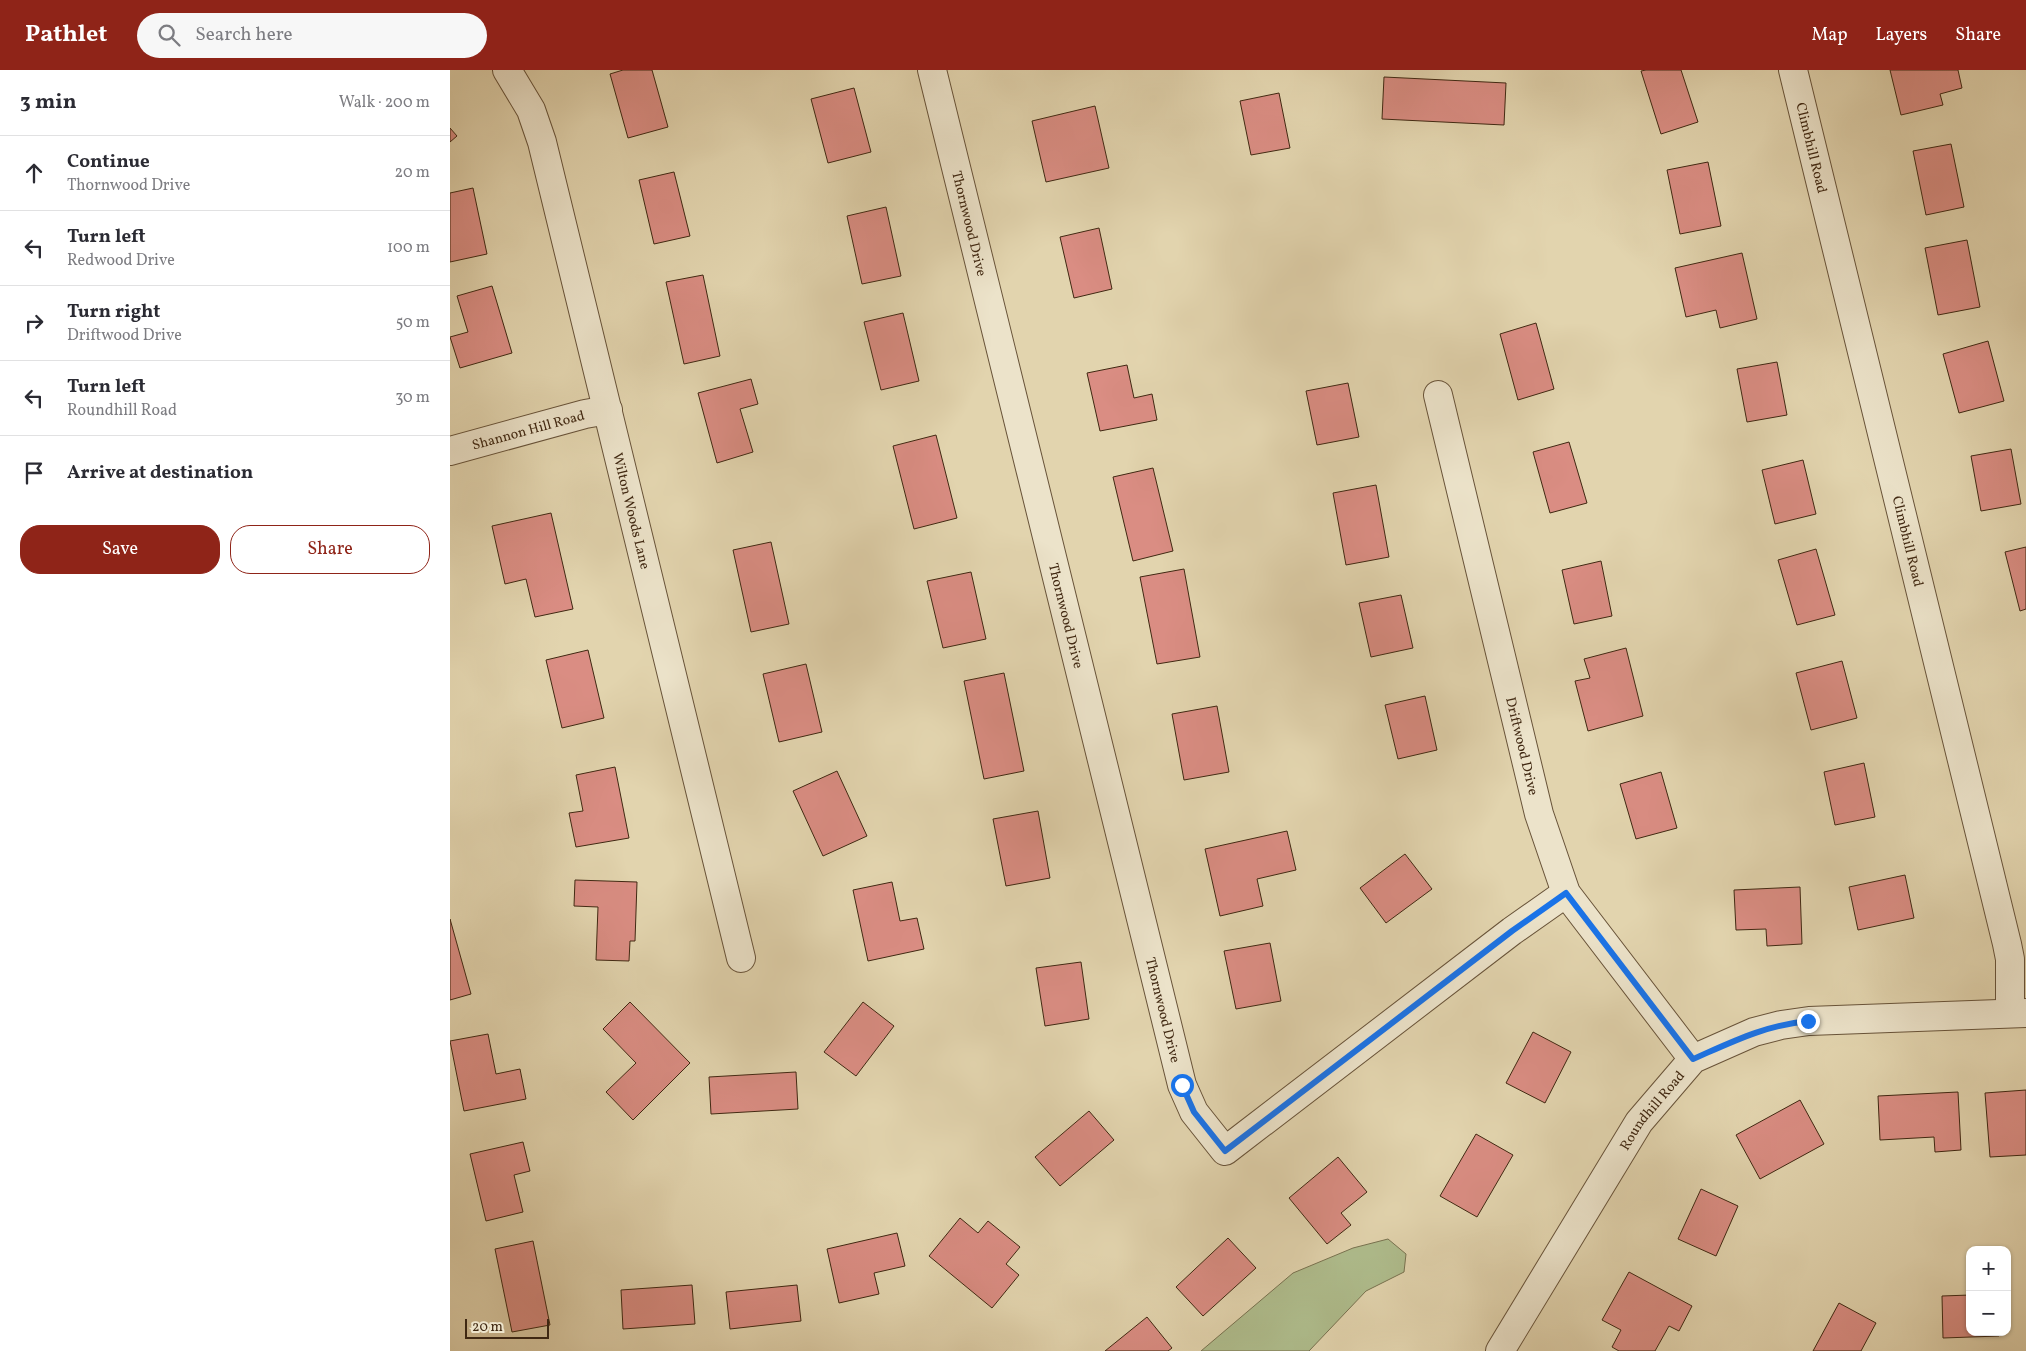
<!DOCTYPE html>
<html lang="en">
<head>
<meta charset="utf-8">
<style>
	body { margin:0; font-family:Vollkorn,serif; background:#f7f7f7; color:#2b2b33 }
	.controls { position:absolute; right:15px; bottom:15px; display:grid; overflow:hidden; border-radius:10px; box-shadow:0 1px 4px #0004 }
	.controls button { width:45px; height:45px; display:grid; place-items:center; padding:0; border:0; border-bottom:1px solid #e1e1e2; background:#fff; color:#2b2b33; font:25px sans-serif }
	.scale { position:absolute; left:15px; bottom:12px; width:84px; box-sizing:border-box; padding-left:5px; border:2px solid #402812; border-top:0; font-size:14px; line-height:18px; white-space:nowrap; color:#402812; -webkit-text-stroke:4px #ece3ca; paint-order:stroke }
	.stop { position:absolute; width:15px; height:15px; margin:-11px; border:4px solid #1a73e8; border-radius:50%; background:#fff }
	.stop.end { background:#1a73e8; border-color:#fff; box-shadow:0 1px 5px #0008 }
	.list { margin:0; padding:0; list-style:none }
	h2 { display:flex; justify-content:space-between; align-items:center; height:65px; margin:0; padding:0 20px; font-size:21px }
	h2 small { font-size:16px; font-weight:400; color:#7c7c81 }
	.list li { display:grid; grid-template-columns:32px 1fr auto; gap:15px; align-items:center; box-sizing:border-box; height:75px; padding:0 20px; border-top:1px solid #e1e1e2 }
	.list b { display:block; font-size:19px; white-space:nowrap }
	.list p { margin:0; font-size:16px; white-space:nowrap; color:#7c7c81 }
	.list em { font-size:16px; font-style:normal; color:#7c7c81 }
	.actions { display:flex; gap:10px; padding:15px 20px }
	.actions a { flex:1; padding:11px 0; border:1px solid #8f2418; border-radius:20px; text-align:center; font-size:18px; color:#8f2418 }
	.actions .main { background:#8f2418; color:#fff }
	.icon { flex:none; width:28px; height:28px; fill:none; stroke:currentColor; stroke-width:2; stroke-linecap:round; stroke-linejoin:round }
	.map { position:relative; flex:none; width:1576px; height:1281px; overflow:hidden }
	header { display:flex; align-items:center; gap:30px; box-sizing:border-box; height:70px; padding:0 25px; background:#8f2418; color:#fff }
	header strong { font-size:24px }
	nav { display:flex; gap:28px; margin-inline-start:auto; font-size:18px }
	.search { width:350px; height:45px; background:#f7f7f7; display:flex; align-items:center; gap:12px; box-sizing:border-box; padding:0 18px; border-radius:28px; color:#7c7c81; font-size:19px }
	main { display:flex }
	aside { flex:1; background:#fff }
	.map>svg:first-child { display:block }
</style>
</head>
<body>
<header>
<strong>Pathlet</strong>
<div class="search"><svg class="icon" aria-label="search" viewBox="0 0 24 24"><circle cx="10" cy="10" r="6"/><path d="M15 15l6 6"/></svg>Search here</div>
<nav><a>Map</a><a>Layers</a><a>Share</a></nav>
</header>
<main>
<aside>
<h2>3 min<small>Walk · 200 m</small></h2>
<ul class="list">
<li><svg class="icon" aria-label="ahead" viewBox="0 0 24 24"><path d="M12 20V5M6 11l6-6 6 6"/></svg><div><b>Continue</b><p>Thornwood Drive</p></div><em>20 m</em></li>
<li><svg class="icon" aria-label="left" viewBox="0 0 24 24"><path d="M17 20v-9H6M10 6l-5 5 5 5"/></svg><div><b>Turn left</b><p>Redwood Drive</p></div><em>100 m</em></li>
<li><svg class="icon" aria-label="right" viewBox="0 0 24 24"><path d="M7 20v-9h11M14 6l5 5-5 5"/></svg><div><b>Turn right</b><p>Driftwood Drive</p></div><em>50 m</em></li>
<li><svg class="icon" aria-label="left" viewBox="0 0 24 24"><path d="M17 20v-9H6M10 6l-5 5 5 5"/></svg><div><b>Turn left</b><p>Roundhill Road</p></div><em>30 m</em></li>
<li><svg class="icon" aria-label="arrive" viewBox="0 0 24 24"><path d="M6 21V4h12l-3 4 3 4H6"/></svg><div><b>Arrive at destination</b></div></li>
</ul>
<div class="actions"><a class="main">Save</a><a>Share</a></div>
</aside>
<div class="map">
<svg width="1576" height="1281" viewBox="0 0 1576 1281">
	<rect width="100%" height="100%" fill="#e2d4ae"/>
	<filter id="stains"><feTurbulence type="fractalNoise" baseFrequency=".004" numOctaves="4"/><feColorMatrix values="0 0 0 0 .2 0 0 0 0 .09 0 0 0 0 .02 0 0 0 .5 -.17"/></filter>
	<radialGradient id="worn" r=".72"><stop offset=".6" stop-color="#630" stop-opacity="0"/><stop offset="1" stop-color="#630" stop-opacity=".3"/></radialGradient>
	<path fill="#afbd8d" stroke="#787250" d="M938,1169l18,15 -2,18 -38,19 -57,60h-108l92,-78 60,-25z"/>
	<g fill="#da8d83" stroke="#402812">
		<path d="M173,0h29l16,57 -40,11 -18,-64z"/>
		<path d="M1196,0h35l17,52 -37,12 -20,-63z"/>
		<path d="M1440,0h68l4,18 -22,6 3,11 -42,10z"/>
		<path d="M934,7l122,6 -2,42 -122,-6z"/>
		<path d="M404,18l17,64 -43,11 -17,-64z"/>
		<path d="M829,23l11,55 -39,7 -11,-54z"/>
		<path d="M645,36l14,62 -63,14 -14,-61z"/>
		<path d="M0,58l7,8 -7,6z"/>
		<path d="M1501,74l13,63 -38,8 -13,-64z"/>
		<path d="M1258,92l13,64 -41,8 -13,-64z"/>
		<path d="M224,102l16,64 -36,8 -15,-64z"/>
		<path d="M23,118l14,66 -37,8v-69z"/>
		<path d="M436,137l15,69 -39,8 -15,-68z"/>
		<path d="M649,158l13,61 -38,9 -14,-61z"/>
		<path d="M1517,170l13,67 -42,8 -13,-67z"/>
		<path d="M1292,183l15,66 -37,9 -4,-18 -30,7 -11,-49z"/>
		<path d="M253,205l17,81 -36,8 -18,-82z"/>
		<path d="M42,216l20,67 -52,15 -10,-31 18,-5 -11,-36z"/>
		<path d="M453,243l16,68 -38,9 -17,-68z"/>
		<path d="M1086,253l18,66 -36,11 -18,-66z"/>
		<path d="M1538,271l16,60 -45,12 -16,-59z"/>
		<path d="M1327,292l10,53 -40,7 -10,-53z"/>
		<path d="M677,295l7,33 18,-4 5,26 -57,11 -13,-58z"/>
		<path d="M301,309l7,25 -18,5 13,43 -36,11 -19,-70z"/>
		<path d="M898,313l11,54 -42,8 -11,-54z"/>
		<path d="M486,365l21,83 -43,11 -21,-83z"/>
		<path d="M1119,372l18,61 -37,10 -17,-61z"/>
		<path d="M1561,379l10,55 -40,7 -10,-55z"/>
		<path d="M1353,390l13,54 -41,10 -13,-54z"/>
		<path d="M703,398l20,83 -40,10 -20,-84z"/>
		<path d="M926,415l13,72 -43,8 -13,-72z"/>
		<path d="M101,443l22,96 -38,8 -9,-38 -21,5 -13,-58z"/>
		<path d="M321,472l18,82 -38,8 -18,-82z"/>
		<path d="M1576,477v62l-6,2 -15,-59z"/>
		<path d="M1366,479l19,66 -38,10 -19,-65z"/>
		<path d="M1151,491l11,55 -38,8 -12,-54z"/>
		<path d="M734,499l16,88 -43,7 -17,-87z"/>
		<path d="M521,502l15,67 -43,9 -16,-67z"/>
		<path d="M951,525l12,53 -42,9 -12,-54z"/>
		<path d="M1176,578l17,68 -55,15 -13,-50 15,-3 -6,-19z"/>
		<path d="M138,580l16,68 -42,10 -16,-68z"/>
		<path d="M1392,591l15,57 -46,12 -15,-57z"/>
		<path d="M356,594l16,68 -43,10 -16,-68z"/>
		<path d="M554,603l20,98 -40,8 -20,-98z"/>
		<path d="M975,626l12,54 -39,9 -13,-54z"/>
		<path d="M767,636l12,66 -45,8 -12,-66z"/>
		<path d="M1414,693l11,54 -40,8 -11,-53z"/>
		<path d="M165,697l14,71 -53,9 -7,-34 14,-2 -7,-36z"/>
		<path d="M387,701l30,65 -44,20 -30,-65z"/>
		<path d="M1211,702l16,56 -41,11 -16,-55z"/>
		<path d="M588,741l12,67 -44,8 -13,-67z"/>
		<path d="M837,761l9,39 -39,9 6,27 -43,10 -15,-67z"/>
		<path d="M955,784l27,35 -46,34 -26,-35z"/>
		<path d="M1455,805l9,43 -56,12 -9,-43z"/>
		<path d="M125,810l62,2 -2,59h-5l-1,20 -33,-1 2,-53 -24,-1z"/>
		<path d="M442,812l8,39 17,-3 7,31 -56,12 -15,-71z"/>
		<path d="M1350,817l2,57 -35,2 -1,-17 -30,1 -2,-40z"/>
		<path d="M0,849l21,75 -21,6z"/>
		<path d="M820,873l11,58 -45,8 -12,-58z"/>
		<path d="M631,892l8,57 -44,7 -9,-58z"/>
		<path d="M180,932l60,61 -57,57 -27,-28 30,-29 -33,-34z"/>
		<path d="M413,932l31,24 -38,50 -32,-24z"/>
		<path d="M1083,962l38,20 -26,51 -39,-20z"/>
		<path d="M38,964l8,40 24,-5 6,30 -62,12 -14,-70z"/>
		<path d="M346,1002l2,37 -87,5 -2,-37z"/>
		<path d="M1576,1020v65l-36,2 -5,-64z"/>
		<path d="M1508,1022l3,58 -26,2 -1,-15 -54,3 -2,-44z"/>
		<path d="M1350,1030l24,44 -64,35 -24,-44z"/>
		<path d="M639,1041l25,29 -54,46 -25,-29z"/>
		<path d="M1026,1064l37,21 -36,62 -37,-21z"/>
		<path d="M73,1072l7,29 -16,4 9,37 -37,9 -16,-67z"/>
		<path d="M888,1087l29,35 -26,21 10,12 -24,19 -38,-46z"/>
		<path d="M1251,1119l37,17 -22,50 -38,-17z"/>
		<path d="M510,1148l18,15 10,-12 32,26 -14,17 13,11 -27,33 -63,-52z"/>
		<path d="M447,1163l8,33 -31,7 5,21 -40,9 -12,-54z"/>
		<path d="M778,1168l28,30 -53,48 -27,-29z"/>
		<path d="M83,1171l17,84 -38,7 -17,-83z"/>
		<path d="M1179,1202l63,34 -13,25 -10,-5 -14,25h-36l-7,-4 9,-17 -19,-10z"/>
		<path d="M242,1215l3,39 -72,5 -2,-39z"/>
		<path d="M347,1215l4,36 -71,8 -4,-37z"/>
		<path d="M1520,1225v37h29v4l-56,2 -1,-42z"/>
		<path d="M1389,1233l37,20 -15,28h-48z"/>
		<path d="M697,1247l25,31 -4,3h-63z"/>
	</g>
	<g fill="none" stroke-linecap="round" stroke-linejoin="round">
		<g stroke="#685339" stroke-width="30">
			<g id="street">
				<path id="s1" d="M57,0l24,40 11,32 199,816"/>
				<path id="s2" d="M482,0l250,1015 12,27 31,39 287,-220 54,-38"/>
				<path id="s3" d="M1343,0l214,874 3,15v54"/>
				<path id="s4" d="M988,325l101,419 27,79 127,166"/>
				<path id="s5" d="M0,381l135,-37 23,-4"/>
				<path id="s6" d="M1050,1281l139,-229 54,-63 61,-27 27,-7 28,-4 217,-8"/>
			</g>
		</g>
		<use href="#street" stroke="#ece3ca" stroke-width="28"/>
	</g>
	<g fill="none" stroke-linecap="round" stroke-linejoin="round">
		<path stroke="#1a73e8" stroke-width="6" d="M732,1015l12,27 31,39 287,-220 54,-38 127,166c41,-18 70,-33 115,-38"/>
	</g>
	<g text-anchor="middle" stroke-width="4" stroke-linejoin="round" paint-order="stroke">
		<g font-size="14" fill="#402812" stroke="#ece3ca">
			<text dy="5" stroke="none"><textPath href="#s3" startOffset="80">Climbhill Road</textPath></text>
			<text dy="5" stroke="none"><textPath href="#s2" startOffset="158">Thornwood Drive</textPath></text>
			<text dy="5" stroke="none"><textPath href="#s5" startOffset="81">Shannon Hill Road</textPath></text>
			<text dy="5" stroke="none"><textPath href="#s1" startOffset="460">Wilton Woods Lane</textPath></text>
			<text dy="5" stroke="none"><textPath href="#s3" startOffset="485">Climbhill Road</textPath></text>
			<text dy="5" stroke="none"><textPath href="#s2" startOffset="562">Thornwood Drive</textPath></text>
			<text dy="5" stroke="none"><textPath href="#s4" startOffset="361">Driftwood Drive</textPath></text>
			<text dy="5" stroke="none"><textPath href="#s2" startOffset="968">Thornwood Drive</textPath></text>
			<text dy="5" stroke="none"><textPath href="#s6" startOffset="285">Roundhill Road</textPath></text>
		</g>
	</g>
	<rect width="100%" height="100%" filter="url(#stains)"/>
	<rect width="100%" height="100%" fill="url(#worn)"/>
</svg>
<div class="controls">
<button>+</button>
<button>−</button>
</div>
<div class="scale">20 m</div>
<div class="stop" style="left:732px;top:1015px"></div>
<div class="stop end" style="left:1358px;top:951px"></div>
</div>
</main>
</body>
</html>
